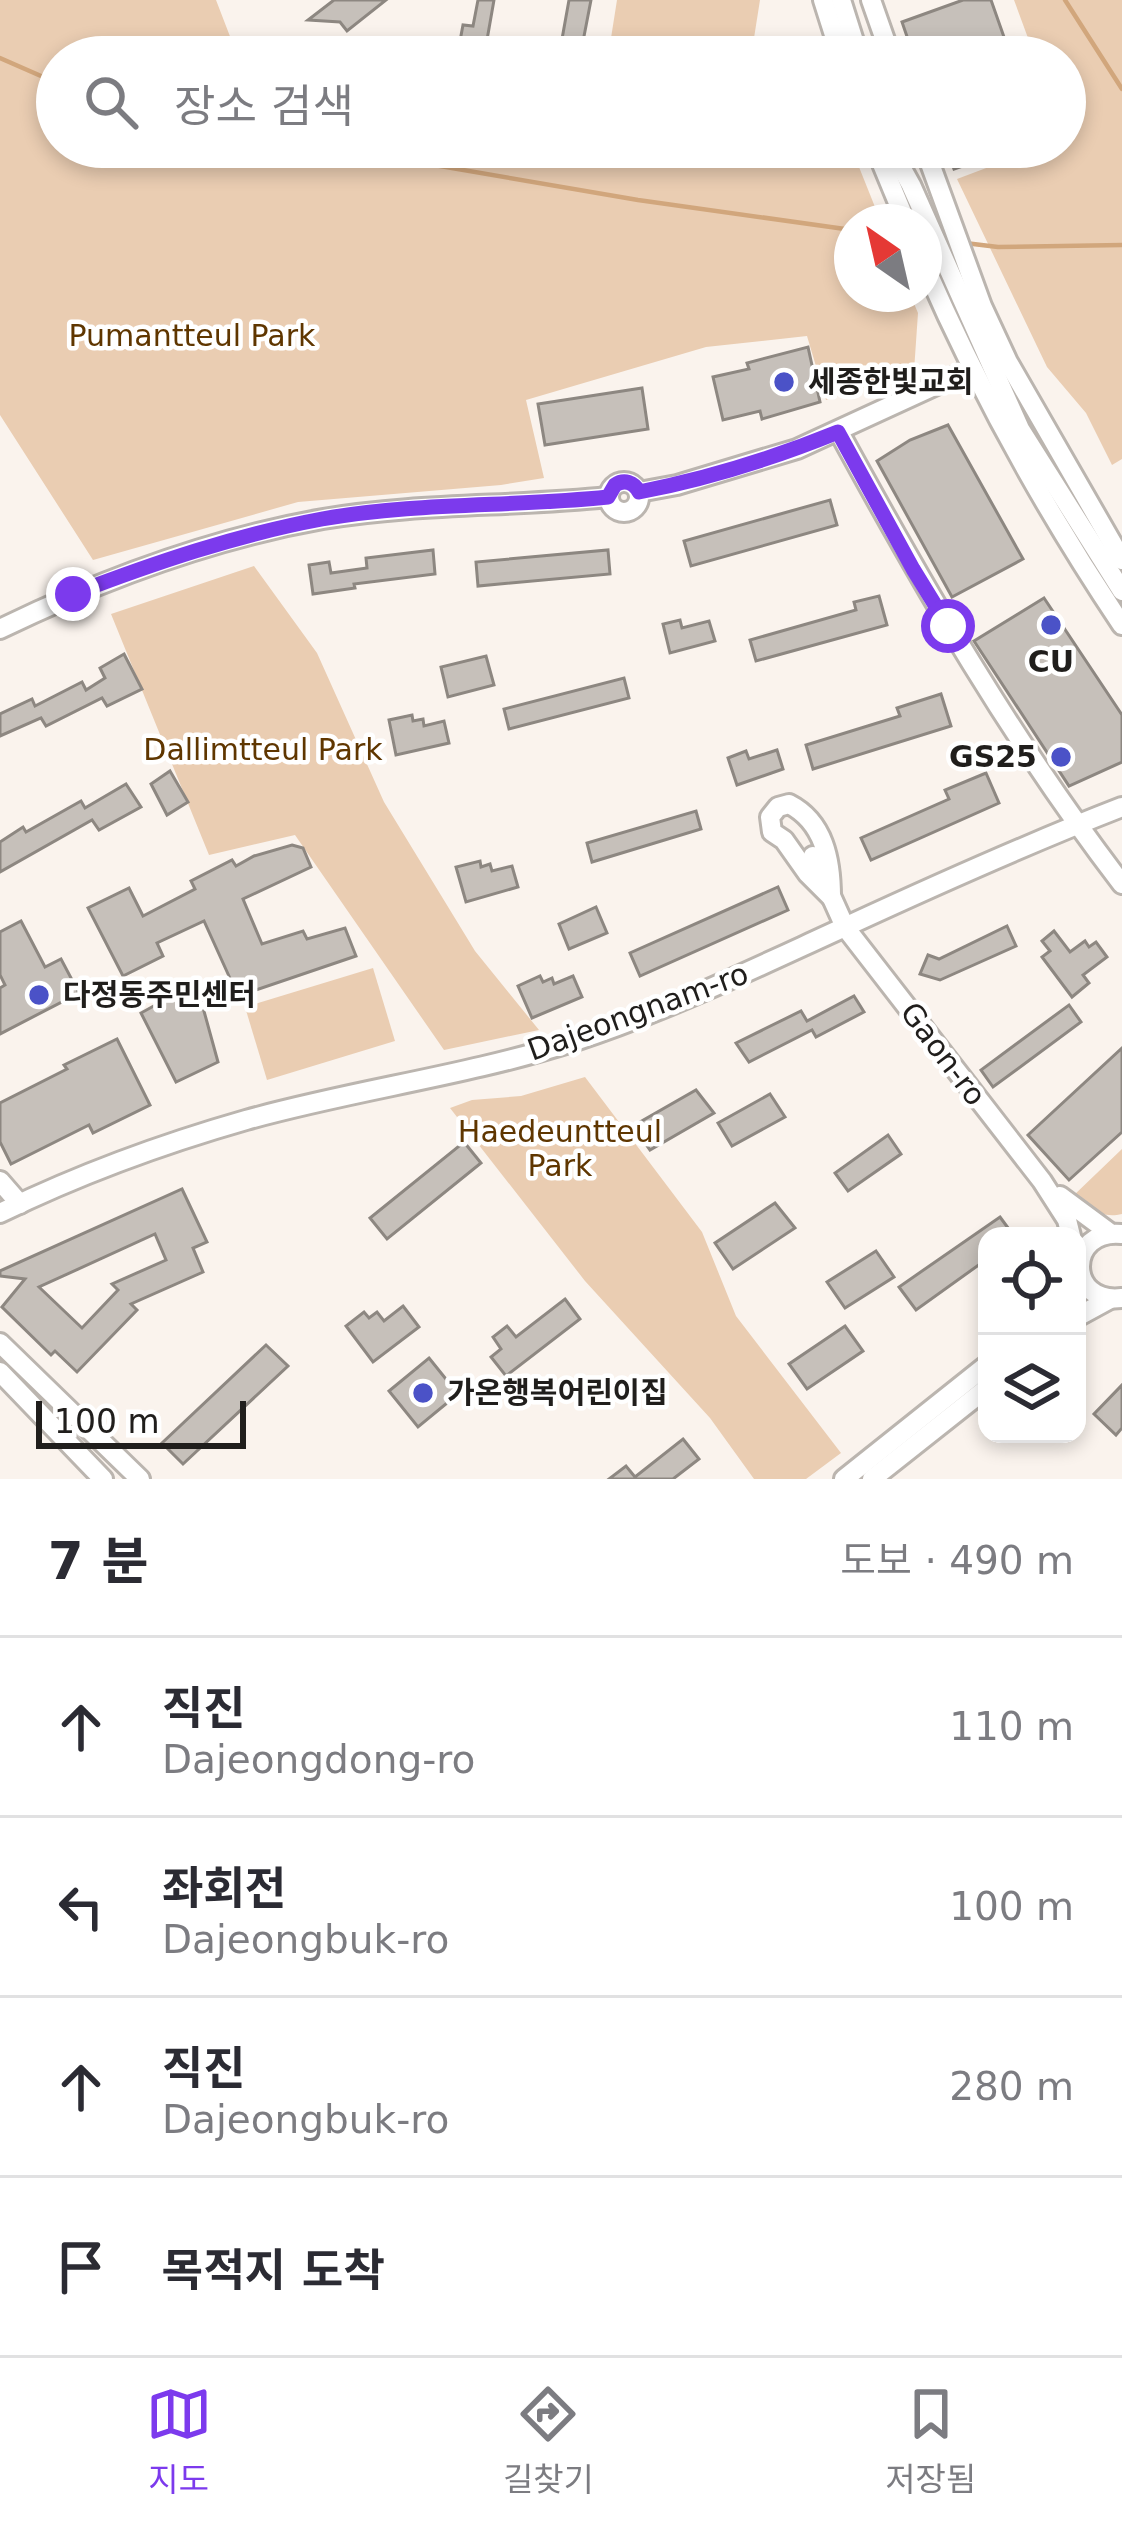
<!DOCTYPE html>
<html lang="ko">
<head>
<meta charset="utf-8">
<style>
	body { margin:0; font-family:"DejaVu Sans","Noto Sans KR",sans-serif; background:#f2f2f3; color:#2b2b33 }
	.controls { position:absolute; right:36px; bottom:36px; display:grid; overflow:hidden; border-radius:24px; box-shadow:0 6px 18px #0003 }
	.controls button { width:108px; height:108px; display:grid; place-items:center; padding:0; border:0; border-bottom:3px solid #e1e1e2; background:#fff; color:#2b2b33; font:60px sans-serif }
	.compass { position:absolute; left:834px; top:204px; width:108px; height:108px; border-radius:50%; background:#fff; box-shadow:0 6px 18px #0003; rotate:326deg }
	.scale { position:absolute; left:36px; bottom:30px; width:210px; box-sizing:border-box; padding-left:12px; border:6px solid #201e1c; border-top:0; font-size:33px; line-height:42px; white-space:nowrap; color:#201e1c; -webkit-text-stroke:9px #fff; paint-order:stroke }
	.stop { position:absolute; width:36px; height:36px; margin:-27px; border:9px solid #7c3aed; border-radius:50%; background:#fff }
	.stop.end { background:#7c3aed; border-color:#fff; box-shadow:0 3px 12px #0008 }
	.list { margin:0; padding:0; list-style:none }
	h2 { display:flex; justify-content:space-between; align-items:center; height:156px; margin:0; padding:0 48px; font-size:51px }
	h2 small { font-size:39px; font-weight:400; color:#7c7c81 }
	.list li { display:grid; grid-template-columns:78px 1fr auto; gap:36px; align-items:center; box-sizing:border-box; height:180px; padding:0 48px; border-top:3px solid #e1e1e2 }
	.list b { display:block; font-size:45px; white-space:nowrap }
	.list p { margin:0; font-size:39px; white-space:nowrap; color:#7c7c81 }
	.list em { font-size:39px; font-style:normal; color:#7c7c81 }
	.icon { flex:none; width:66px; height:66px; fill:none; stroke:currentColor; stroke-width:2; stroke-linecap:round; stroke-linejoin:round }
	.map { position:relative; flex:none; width:1122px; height:1479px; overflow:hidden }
	.search { position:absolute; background:#fff; box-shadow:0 6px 18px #0003; left:36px; right:36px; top:36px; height:132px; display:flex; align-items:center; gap:30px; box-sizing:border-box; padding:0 42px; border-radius:66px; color:#7c7c81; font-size:45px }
	.sheet { height:876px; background:#fff }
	nav { display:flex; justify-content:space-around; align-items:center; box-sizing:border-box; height:168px; border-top:3px solid #e1e1e2; background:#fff; font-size:33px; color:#7c7c81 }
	nav a { display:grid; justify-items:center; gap:6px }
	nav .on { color:#7c3aed }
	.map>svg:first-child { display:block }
</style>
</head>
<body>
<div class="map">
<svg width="1122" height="1479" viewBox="0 0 1122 1479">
	<rect width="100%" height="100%" fill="#faf3ed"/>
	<g fill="#eacdb2">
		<path d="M0,0h216l15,39 106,18h-280v90h794l30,75h-29v72h58l8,19 -4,58 -88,29 -19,-64 -101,11 -180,53 18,78 -43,7 -203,17 -205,58 -93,-145z"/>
		<path d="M617,0h143l-9,57h-143z"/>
		<path d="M1014,0h108v459l-10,6 -26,-52 -39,-46 -90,-188 85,-32h23v-90h-30z"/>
		<path d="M254,566l63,87 67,149 91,149 64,79 -95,20 -149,-215 -86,20 -98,-241z"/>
		<path d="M373,968l22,73 -128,39 -22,-73z"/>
		<path d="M585,1077l117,155 34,84 105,137 -35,26h-52l-44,-61 -125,-137 -135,-173 22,-8 49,-4z"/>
		<path d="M1122,1149v65c-21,5 -33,-6 -50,-17z"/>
	</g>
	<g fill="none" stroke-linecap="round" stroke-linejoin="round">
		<g stroke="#d1a67c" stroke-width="4.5">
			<path d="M1065,0l57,89"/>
			<path d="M0,58l57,25"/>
			<path d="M329,147l309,53 214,30"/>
			<path d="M965,243l33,4 124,-2"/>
		</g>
	</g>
	<g fill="#c6c0ba" stroke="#8d8781" stroke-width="3" fill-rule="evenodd">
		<path d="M334,0h52l-39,31 -7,-9 -32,-2z"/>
		<path d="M478,0h16l-10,57h-27l6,-32 10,1z"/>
		<path d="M569,0h22l-11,57h-30l3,-19 9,1z"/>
		<path d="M963,0h28l20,57h-97l-12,-35z"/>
		<path d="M946,147h66v2l-58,20z"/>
		<path d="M808,347l12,55 -58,17 -2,-8 -37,9 -10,-43 36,-8 -2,-6z"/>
		<path d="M642,388l6,41 -103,16 -7,-41z"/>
		<path d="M948,425l75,134 -71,38 -75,-136 33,-21z"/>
		<path d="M830,500l7,25 -146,41 -7,-25z"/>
		<path d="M433,550l2,24 -81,10 1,4 -42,6 -4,-29 20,-3 2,11 36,-5 -1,-10z"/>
		<path d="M608,550l2,24 -132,12 -2,-24z"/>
		<path d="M879,596l8,29 -131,36 -6,-21 106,-30 -2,-8z"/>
		<path d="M1044,598l78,117v47l-53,24 -95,-145z"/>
		<path d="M680,620l2,8 27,-7 6,20 -45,12 -7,-29z"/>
		<path d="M124,654l18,35 -35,17 -5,-8 -56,28 -5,-8 -41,18v-22l32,-15 3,7 47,-24 4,8 19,-12 -5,-10z"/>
		<path d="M486,656l8,29 -46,12 -7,-30z"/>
		<path d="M624,678l5,20 -120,31 -5,-20z"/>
		<path d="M941,694l10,32 -138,43 -7,-24 94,-29 -3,-8z"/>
		<path d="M412,715l1,6 10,-2 1,7 20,-5 5,22 -53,12 -7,-35z"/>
		<path d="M777,750l6,19 -46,16 -9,-27 18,-7 3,8z"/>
		<path d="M170,771l18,31 -21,13 -16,-31z"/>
		<path d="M986,773l13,30 -128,57 -10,-22 88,-39 -4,-9z"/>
		<path d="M126,784l15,23 -42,23 -7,-10 -92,52v-30l23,-15 3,5 55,-31 4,7z"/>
		<path d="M696,811l5,18 -109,33 -5,-19z"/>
		<path d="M292,845l11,3 8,19 -68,32 19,45 41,-13 4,8 38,-11 11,28 -118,40 -34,-75 -47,22 6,13 -40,20 -35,-68 41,-20 14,28 52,-27 -4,-8 41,-21 4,6 18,-10z"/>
		<path d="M480,861l1,6 9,-3 2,7 20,-5 6,21 -52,15 -10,-35z"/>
		<path d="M778,887l10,23 -148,66 -10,-23z"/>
		<path d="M596,907l11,26 -38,16 -10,-25z"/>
		<path d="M21,921l24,46 16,-8 18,34 -79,41v-46l5,-3 -5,-10v-43z"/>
		<path d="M1007,926l9,20 -76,34 -20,-6 8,-19 11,4z"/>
		<path d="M1054,931l16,21 15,-11 4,6 7,-5 11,15 -24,18 6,8 -17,14 -30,-40 8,-6 -8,-10z"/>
		<path d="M540,976l3,6 9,-4 2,6 19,-8 9,21 -50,21 -14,-32z"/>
		<path d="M188,987l11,6 19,69 -42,20 -35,-69z"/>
		<path d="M854,996l10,16 -48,25 -4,-7 -63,32 -13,-19 65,-32 6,10z"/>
		<path d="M1069,1005l12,17 -88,65 -12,-17z"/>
		<path d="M117,1039l33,66 -57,28 -4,-8 -78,39 -11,-22v-39l67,-34 -3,-4z"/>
		<path d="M1122,1048v84l-53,48 -41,-45z"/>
		<path d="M696,1090l18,23 -64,37 -17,-24z"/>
		<path d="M770,1094l15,23 -53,29 -14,-23z"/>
		<path d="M888,1135l13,19 -53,37 -13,-18z"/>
		<path d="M464,1142l17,21 -94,76 -17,-21z"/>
		<path d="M182,1189l25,53 -14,6 10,24 -72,32 6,6 -60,62 -22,-21 -4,4 -49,-48 23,-28 -25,-3v-5zM155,1234l11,26 -54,24 6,6 -36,38 -43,-41z"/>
		<path d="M775,1203l20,25 -62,41 -18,-26z"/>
		<path d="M1000,1217l14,19h-27v23l-71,51 -17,-23z"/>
		<path d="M876,1251l18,26 -49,31 -18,-26z"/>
		<path d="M565,1299l15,20 -74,57 -15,-19 10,-8 -8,-12 14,-11 9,11z"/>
		<path d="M403,1306l16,21 -46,35 -27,-36 18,-14 5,6 8,-6 7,9z"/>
		<path d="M845,1326l18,25 -56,38 -18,-25z"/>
		<path d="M266,1345l22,21 -105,98 -21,-21z"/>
		<path d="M429,1358l29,36 -40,33 -29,-36z"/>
		<path d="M1122,1385v43l-6,7 -22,-21z"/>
		<path d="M683,1439l16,20 -26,20h-64l17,-13 9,11z"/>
	</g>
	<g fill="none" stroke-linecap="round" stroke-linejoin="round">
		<g stroke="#bbb5af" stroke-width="24">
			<g id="minor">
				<path d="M823,0l18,57"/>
				<path d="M841,0l18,57"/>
				<path d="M871,0l20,57"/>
				<path d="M875,147l31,75"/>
				<path d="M890,147l21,38 109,244 102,162"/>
				<path d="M924,147l58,159 26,56 114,198"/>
				<path d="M924,264c55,127 121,246 198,361"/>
				<path d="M839,432c85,156 174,310 283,452"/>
				<circle cx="624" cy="497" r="15"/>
				<path d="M639,492l38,-7 120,-36 174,-80"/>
				<path d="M0,629c103,-50 210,-90 323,-110 94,-16 190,-12 285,-22"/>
				<path d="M789,804c35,18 42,56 42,93l-23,-23 -24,-34 -12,-8 -2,-15 8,-10z"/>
				<path d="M813,856l32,71 197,254 25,39 4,16"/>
				<path d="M0,1181l20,23"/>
				<path d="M1060,1196l50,37"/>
				<path d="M0,1213c78,-38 162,-69 246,-93 107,-30 219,-44 326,-78 95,-31 185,-75 275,-116 91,-42 182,-83 275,-119"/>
				<path d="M1122,1234c-56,-6 -56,71 0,64"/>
				<path d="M1077,1317l33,-18"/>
				<path d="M0,1343l140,136"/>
				<path d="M0,1372l103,107"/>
				<path d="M844,1479l143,-114"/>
				<path d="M872,1479l115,-91"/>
			</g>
		</g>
		<use href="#minor" stroke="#fff" stroke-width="18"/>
	</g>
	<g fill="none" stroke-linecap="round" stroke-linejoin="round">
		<path stroke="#7c3aed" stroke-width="15" d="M73,594c81,-31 163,-59 249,-75 94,-17 191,-12 286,-22l7,-12c9,-6 19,-3 24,7 68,-13 135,-34 199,-60l75,137 35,57"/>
	</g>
	<g fill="#4b52c7" stroke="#fff" stroke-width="4.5">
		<circle cx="784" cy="382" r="12"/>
		<circle cx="1051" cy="625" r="12"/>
		<circle cx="1061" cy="757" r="12"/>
		<circle cx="39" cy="995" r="12"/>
		<circle cx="423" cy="1393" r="12"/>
	</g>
	<g text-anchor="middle" stroke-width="9" stroke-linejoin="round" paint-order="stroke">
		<g font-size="30" fill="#5f3600" stroke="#fff">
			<text x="192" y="346">Pumantteul Park</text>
			<text x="263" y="760">Dallimtteul Park</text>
			<text x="560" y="1142">Haedeuntteul<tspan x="560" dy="34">Park</tspan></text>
		</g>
		<g font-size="30" font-weight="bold" fill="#201e1c" stroke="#fff" text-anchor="start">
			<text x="808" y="392">세종한빛교회</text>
			<text x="1051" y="672" text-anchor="middle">CU</text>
			<text x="1037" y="767" text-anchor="end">GS25</text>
			<text x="63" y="1005">다정동주민센터</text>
			<text x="447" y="1403">가온행복어린이집</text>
		</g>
		<g font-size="30" fill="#201e1c" stroke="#fff">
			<text transform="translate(638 1012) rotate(-20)" y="10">Dajeongnam-ro</text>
			<text transform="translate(943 1054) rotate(53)" y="10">Gaon-ro</text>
		</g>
	</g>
</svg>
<div class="controls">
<button><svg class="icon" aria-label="locate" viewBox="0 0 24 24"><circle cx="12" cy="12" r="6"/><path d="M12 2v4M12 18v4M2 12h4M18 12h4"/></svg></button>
<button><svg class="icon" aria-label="layers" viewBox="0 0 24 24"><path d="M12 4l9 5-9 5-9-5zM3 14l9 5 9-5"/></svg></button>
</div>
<svg class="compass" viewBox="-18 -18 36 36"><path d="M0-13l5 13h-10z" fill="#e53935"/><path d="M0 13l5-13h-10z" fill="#7c7c81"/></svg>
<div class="scale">100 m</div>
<div class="stop" style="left:948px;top:626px"></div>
<div class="stop end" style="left:73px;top:594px"></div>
<div class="search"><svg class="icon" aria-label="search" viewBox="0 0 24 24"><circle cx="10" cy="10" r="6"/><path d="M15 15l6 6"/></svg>장소 검색</div>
</div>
<section class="sheet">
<h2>7 분<small>도보 · 490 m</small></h2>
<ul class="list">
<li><svg class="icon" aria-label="ahead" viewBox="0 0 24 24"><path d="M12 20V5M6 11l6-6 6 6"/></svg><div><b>직진</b><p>Dajeongdong-ro</p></div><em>110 m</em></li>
<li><svg class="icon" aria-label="left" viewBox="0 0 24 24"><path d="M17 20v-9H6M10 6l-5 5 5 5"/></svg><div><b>좌회전</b><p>Dajeongbuk-ro</p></div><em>100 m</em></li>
<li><svg class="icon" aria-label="ahead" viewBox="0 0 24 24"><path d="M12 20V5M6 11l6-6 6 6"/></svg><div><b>직진</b><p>Dajeongbuk-ro</p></div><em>280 m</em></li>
<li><svg class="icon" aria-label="arrive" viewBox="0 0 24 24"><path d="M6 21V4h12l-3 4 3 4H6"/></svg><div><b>목적지 도착</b></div></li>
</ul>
</section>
<nav>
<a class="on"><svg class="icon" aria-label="map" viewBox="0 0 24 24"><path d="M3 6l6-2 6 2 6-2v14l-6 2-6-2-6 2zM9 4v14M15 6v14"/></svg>지도</a>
<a><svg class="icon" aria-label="directions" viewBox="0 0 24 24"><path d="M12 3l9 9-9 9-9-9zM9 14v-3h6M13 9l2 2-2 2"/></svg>길찾기</a>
<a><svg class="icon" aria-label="saved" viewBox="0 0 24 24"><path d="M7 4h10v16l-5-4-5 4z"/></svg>저장됨</a>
</nav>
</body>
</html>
